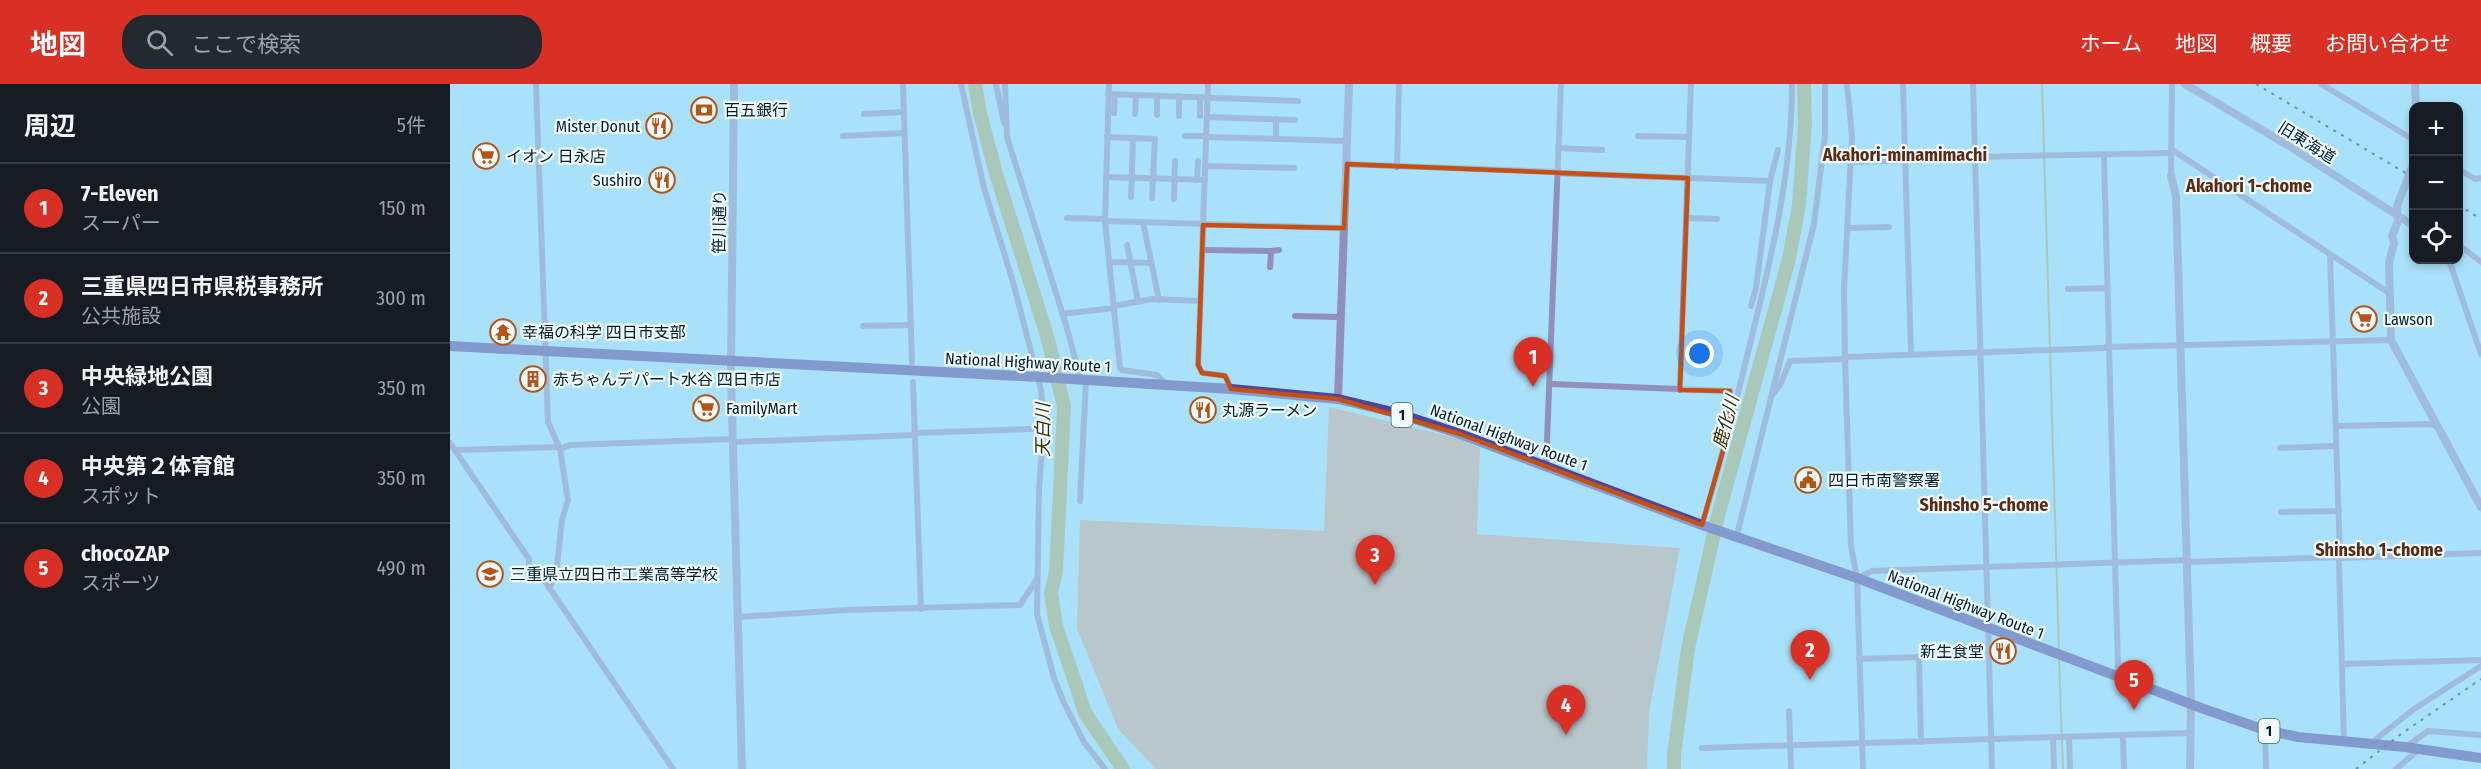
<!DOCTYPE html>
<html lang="ja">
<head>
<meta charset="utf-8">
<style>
	body { margin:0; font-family:"Fira Sans Condensed","Noto Sans JP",sans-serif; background:#242831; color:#f1f3f6 }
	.controls { position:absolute; right:18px; top:18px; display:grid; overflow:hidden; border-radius:12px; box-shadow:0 3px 9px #0003 }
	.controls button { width:54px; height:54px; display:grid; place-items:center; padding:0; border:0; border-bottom:2px solid #363941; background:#171b24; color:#f1f3f6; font:30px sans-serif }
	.you { position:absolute; left:1250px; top:270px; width:21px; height:21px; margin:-15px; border:4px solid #fff; border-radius:50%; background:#1a73e8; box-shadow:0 0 0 9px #1a73e833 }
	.badge { display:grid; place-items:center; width:39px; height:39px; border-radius:50%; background:#d93025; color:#fff; font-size:20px; font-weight:700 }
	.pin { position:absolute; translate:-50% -50px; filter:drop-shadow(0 2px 3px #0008) }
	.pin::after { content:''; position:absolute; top:32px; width:21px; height:18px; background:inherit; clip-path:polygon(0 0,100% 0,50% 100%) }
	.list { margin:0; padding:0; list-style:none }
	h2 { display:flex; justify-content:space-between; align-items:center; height:78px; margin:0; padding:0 24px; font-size:26px }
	h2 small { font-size:20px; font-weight:400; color:#9ea1a6 }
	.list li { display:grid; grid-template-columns:39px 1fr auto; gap:18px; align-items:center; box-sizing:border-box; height:90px; padding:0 24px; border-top:2px solid #363941 }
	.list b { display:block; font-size:22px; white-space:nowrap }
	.list p { margin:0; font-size:20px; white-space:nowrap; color:#9ea1a6 }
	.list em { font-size:20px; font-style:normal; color:#9ea1a6 }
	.icon { flex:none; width:33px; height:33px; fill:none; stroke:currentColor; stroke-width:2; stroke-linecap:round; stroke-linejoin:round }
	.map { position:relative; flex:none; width:2031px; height:685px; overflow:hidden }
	header { display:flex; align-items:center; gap:36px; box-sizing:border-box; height:84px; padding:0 30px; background:#d93025; color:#fff }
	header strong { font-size:28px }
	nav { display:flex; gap:33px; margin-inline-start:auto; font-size:21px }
	.search { width:420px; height:54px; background:#242831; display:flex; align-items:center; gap:15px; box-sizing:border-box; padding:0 21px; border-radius:24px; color:#9ea1a6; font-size:22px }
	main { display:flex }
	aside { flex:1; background:#171b24 }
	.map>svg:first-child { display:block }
</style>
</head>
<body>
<header>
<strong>地図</strong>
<div class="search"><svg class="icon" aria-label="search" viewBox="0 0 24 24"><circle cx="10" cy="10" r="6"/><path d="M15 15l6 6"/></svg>ここで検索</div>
<nav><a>ホーム</a><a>地図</a><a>概要</a><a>お問い合わせ</a></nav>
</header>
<main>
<aside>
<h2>周辺<small>5件</small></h2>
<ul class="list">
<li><span class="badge">1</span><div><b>7-Eleven</b><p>スーパー</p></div><em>150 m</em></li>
<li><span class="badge">2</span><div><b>三重県四日市県税事務所</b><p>公共施設</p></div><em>300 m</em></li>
<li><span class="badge">3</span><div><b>中央緑地公園</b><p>公園</p></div><em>350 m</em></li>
<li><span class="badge">4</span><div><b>中央第２体育館</b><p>スポット</p></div><em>350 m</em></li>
<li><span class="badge">5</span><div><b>chocoZAP</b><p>スポーツ</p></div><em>490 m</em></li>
</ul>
</aside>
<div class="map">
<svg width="2031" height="685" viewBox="0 0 2031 685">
	<rect width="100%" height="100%" fill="#aae1fa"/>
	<path fill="#caa695" d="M879,323l127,31 24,10 -3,86 203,14 -31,165 -2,56h-491l-38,-40 -41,-100 3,-109 244,11z"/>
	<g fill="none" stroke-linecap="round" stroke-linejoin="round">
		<g stroke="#aaa96d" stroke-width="2">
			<path d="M1592,0l17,567"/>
			<path d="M1609,576l4,109"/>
		</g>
		<g stroke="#aaa96d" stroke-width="14">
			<path d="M525,0l5,29 15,57 52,166 17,71 -8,165 -5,21 5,33 19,56 10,31 38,56"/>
			<path d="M1224,685v-14l14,-107 30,-132 71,-257 10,-54 6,-81 -1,-40"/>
		</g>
		<g stroke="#928fba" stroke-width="6">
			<path d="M86,0l12,338 12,27 8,51 -6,20 -6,55 -7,13"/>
			<path d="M453,0l9,278"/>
			<path d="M511,0l23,104 29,94 28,108 3,31 -5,69 -2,124 17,64 10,25 20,39 21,27"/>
			<path d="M546,0l8,39"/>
			<path d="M555,0l2,53 59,188 15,55"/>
			<path d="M659,0l-4,137 15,147 2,2 35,5 9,9"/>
			<path d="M758,0l-10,281 4,8 23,3 6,13"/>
			<path d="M1397,0l5,52 -8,153 1,71 6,186 6,32 6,191"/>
			<path d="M1453,0l8,270"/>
			<path d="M1523,0l19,685"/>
			<path d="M1871,0l93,56"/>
			<path d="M658,10l190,7"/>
			<path d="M664,29l1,-19"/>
			<path d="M414,30l40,-2"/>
			<path d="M685,30l1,-19"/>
			<path d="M707,31v-19"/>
			<path d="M729,32v-20"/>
			<path d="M750,32v-19"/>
			<path d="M757,33l88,3"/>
			<path d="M393,52l61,-3"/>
			<path d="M735,52h21"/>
			<path d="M1188,52l51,1"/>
			<path d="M657,53l48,2 -3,59"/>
			<path d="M756,53l141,4"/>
			<path d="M826,55v-20"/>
			<path d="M1109,64l43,2"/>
			<path d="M1721,65l218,144"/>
			<path d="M1523,73l198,-4"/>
			<path d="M1400,78l123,-3"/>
			<path d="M897,80l211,8"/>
			<path d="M755,82l89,2"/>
			<path d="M947,83l2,-83"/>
			<path d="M2008,85l17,10 6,-1"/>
			<path d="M1108,89l212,8"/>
			<path d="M1721,92l1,-92"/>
			<path d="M656,93l99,3"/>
			<path d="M747,96l1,-19"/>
			<path d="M681,113l2,-59"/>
			<path d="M724,115l1,-38"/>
			<path d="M617,134l38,1"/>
			<path d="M1237,134l30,1"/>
			<path d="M655,137l239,7"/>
			<path d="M693,138l16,78"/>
			<path d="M1397,144l42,-1"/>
			<path d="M2008,160l23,18"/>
			<path d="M677,161l11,56"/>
			<path d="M752,166l69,1"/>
			<path d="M1880,171l10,302 -1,4 5,181"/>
			<path d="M1999,176l32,94"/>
			<path d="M659,178l42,1"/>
			<path d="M820,183l1,-16 8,-1"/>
			<path d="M1618,205l39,-1"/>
			<path d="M664,222l38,-7 48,2"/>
			<path d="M1301,222l5,-18 14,-107 8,-31"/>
			<path d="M612,230l52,-6"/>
			<path d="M845,232l46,1"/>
			<path d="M413,242l48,-1"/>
			<path d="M1658,263l283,-7"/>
			<path d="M1659,265l9,318 -2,10"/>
			<path d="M1396,273l259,-9 4,-4 -5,-189"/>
			<path d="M463,298l8,227"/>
			<path d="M1101,300l179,7 -2,21 2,9"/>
			<path d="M1230,306l11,-306"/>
			<path d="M1324,309l6,-8 10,-24 56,-2"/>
			<path d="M1886,342l93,-2 8,2"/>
			<path d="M465,349l116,-4"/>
			<path d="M283,358l182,-7"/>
			<path d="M0,359l79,116v7l9,13 6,1 129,189"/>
			<path d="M1830,364l56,-2"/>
			<path d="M110,365l10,-4 163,-6"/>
			<path d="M6,366l103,-3"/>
			<path d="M1096,382l15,-382"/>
			<path d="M630,417l6,-120"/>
			<path d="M1831,428l58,-1"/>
			<path d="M1252,441c19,-61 34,-123 49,-185 21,-85 41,-168 41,-256"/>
			<path d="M1287,451l77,-311 11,-89v-51"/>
			<path d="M1890,474l141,-5"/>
			<path d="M1737,478l153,-5"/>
			<path d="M1408,494l14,-7 315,-11"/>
			<path d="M288,533l108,-7 174,-5 17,-26"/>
			<path d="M1409,575l60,-2 2,85"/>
			<path d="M1893,580l138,-4"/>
			<path d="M1339,627l2,58"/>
			<path d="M1815,646l1,39"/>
			<path d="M1673,652l1,33"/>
			<path d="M1603,654l1,31"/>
			<path d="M1619,654l1,31"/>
			<path d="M1921,659l43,-34 67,-43"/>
			<path d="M1956,663l22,-16 53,4"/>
			<path d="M1252,664l487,-15"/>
			<path d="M1946,685l24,-20"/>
		</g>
		<g stroke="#928fba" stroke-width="8">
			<path d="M284,0l-3,291 11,394"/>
			<path d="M1735,0l104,62 125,80"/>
			<path d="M1965,0l1,22"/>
			<path d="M1964,78l-17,44 1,15 -6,15 2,7 -5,20 2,77 90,167"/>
			<path d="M1721,92l5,20 15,507 -1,66"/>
			<path d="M888,315l11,-315"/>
		</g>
		<path stroke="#524497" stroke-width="10" d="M0,262l588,31 193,12 107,10 59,14 63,21 242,91 155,53 347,131 61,21 33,7 107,10 76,11"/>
		<g stroke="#173a47" stroke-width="2" stroke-dasharray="3 6" stroke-linecap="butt">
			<path d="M1806,0l158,94"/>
			<path d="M2008,121l23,14"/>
			<path d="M1906,685l45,-35 80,-55"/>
		</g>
	</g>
	<path d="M0 0H2031V685H0ZM897,80l341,14 -8,212 50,1 1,32 -29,102 -242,-91 -122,-35 -107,-10 -6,-13 -23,-3 -4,-8 5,-140 141,3z" fill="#aae1fa" fill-opacity=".55" fill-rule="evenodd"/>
	<path fill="none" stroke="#c55011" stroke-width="4.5" stroke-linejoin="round" d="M897,80l341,14 -8,212 50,1 1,32 -29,102 -242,-91 -122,-35 -107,-10 -6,-13 -23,-3 -4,-8 5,-140 141,3z"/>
	<defs>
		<g id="bank-ring" transform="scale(1.35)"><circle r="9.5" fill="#f1fafe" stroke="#b55415" stroke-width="1.5"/><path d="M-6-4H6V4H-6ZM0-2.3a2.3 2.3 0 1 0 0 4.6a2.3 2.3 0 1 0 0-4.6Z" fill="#b55415"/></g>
		<g id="restaurant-ring" transform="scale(1.35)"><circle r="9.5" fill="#f1fafe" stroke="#b55415" stroke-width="1.5"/><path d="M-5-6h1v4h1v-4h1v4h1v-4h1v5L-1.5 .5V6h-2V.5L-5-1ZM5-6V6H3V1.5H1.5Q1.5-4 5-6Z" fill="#b55415"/></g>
		<g id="supermarket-ring" transform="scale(1.35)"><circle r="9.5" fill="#f1fafe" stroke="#b55415" stroke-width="1.5"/><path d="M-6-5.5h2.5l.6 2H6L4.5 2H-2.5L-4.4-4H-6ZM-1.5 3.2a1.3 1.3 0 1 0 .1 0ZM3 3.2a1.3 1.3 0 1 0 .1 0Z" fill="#b55415"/></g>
		<g id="temple-ring" transform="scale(1.35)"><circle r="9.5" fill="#f1fafe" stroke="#b55415" stroke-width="1.5"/><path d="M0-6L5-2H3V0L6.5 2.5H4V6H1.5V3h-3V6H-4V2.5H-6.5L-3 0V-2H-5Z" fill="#b55415"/></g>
		<g id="building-ring" transform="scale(1.35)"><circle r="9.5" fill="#f1fafe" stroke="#b55415" stroke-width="1.5"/><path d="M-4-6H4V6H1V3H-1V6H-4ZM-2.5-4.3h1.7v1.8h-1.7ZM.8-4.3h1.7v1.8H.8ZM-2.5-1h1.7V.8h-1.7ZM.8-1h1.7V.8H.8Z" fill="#b55415"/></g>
		<g id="civic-ring" transform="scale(1.35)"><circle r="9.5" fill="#f1fafe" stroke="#b55415" stroke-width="1.5"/><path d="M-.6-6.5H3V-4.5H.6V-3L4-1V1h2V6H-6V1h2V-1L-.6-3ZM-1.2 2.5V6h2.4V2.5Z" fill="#b55415"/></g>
		<g id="school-ring" transform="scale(1.35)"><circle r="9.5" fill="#f1fafe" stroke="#b55415" stroke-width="1.5"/><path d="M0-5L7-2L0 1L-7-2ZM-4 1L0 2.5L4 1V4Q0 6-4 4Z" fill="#b55415"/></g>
	</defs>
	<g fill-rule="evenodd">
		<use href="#bank-ring" x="254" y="26"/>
		<use href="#restaurant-ring" x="209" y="42"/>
		<use href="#supermarket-ring" x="36" y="72"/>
		<use href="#restaurant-ring" x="212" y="96"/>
		<use href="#supermarket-ring" x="1914" y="235"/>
		<use href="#temple-ring" x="53" y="248"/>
		<use href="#building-ring" x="83" y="295"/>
		<use href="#supermarket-ring" x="256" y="324"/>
		<use href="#restaurant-ring" x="753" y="326"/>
		<use href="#civic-ring" x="1358" y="396"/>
		<use href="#school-ring" x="40" y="490"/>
		<use href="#restaurant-ring" x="1553" y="567"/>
	</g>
	<g text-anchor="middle" stroke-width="4.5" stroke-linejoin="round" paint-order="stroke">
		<g fill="#f1fafe" stroke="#48616a" stroke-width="1.5">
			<rect x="941.5" y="319" width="21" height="24" rx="4.5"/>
			<rect x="1808.5" y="635" width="21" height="24" rx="4.5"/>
		</g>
		<g font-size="15" font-weight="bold" fill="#001f2b">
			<text x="952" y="336">1</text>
			<text x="1819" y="652">1</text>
		</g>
		<g font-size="16" fill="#001f2b" stroke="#f1fafe" text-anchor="start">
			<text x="274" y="32">百五銀行</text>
			<text x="190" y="48" text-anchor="end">Mister Donut</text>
			<text x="56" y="78">イオン 日永店</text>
			<text x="192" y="102" text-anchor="end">Sushiro</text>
			<text x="1934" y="241">Lawson</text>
			<text x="72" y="254">幸福の科学 四日市支部</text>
			<text x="103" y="301">赤ちゃんデパート水谷 四日市店</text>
			<text x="276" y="330">FamilyMart</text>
			<text x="772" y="332">丸源ラーメン</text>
			<text x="1378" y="402">四日市南警察署</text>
			<text x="60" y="496">三重県立四日市工業高等学校</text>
			<text x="1534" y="573" text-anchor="end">新生食堂</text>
		</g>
		<g font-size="16" fill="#001f2b" stroke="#f1fafe">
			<text transform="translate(1857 58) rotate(32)" y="6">旧東海道</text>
			<text transform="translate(269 138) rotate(-89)" y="6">笹川通り</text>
			<text transform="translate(578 278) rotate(3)" y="6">National Highway Route 1</text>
			<text transform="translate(1059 353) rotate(20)" y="6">National Highway Route 1</text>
			<text transform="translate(1516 520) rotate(21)" y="6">National Highway Route 1</text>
		</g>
		<g font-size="18" font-weight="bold" fill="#5b2b10" stroke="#f1fafe">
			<text x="1455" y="77">Akahori-minamimachi</text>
			<text x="1799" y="108">Akahori 1-chome</text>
			<text x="1534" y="427">Shinsho 5-chome</text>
			<text x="1929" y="472">Shinsho 1-chome</text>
		</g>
		<g font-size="18" font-style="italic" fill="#333100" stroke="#f1fafe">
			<text transform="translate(1276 338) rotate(-75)" y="6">鹿化川</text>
			<text transform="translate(593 346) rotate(-90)" y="6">天白川</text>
		</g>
	</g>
</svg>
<div class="controls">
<button>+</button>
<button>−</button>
<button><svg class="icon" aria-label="locate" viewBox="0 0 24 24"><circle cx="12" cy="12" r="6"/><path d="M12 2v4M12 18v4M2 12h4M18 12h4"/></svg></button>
</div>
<div class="you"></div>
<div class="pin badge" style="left:1083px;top:303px">1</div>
<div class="pin badge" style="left:1360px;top:596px">2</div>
<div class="pin badge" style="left:925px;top:501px">3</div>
<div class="pin badge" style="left:1116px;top:651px">4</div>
<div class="pin badge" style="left:1684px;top:626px">5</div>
</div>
</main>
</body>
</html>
